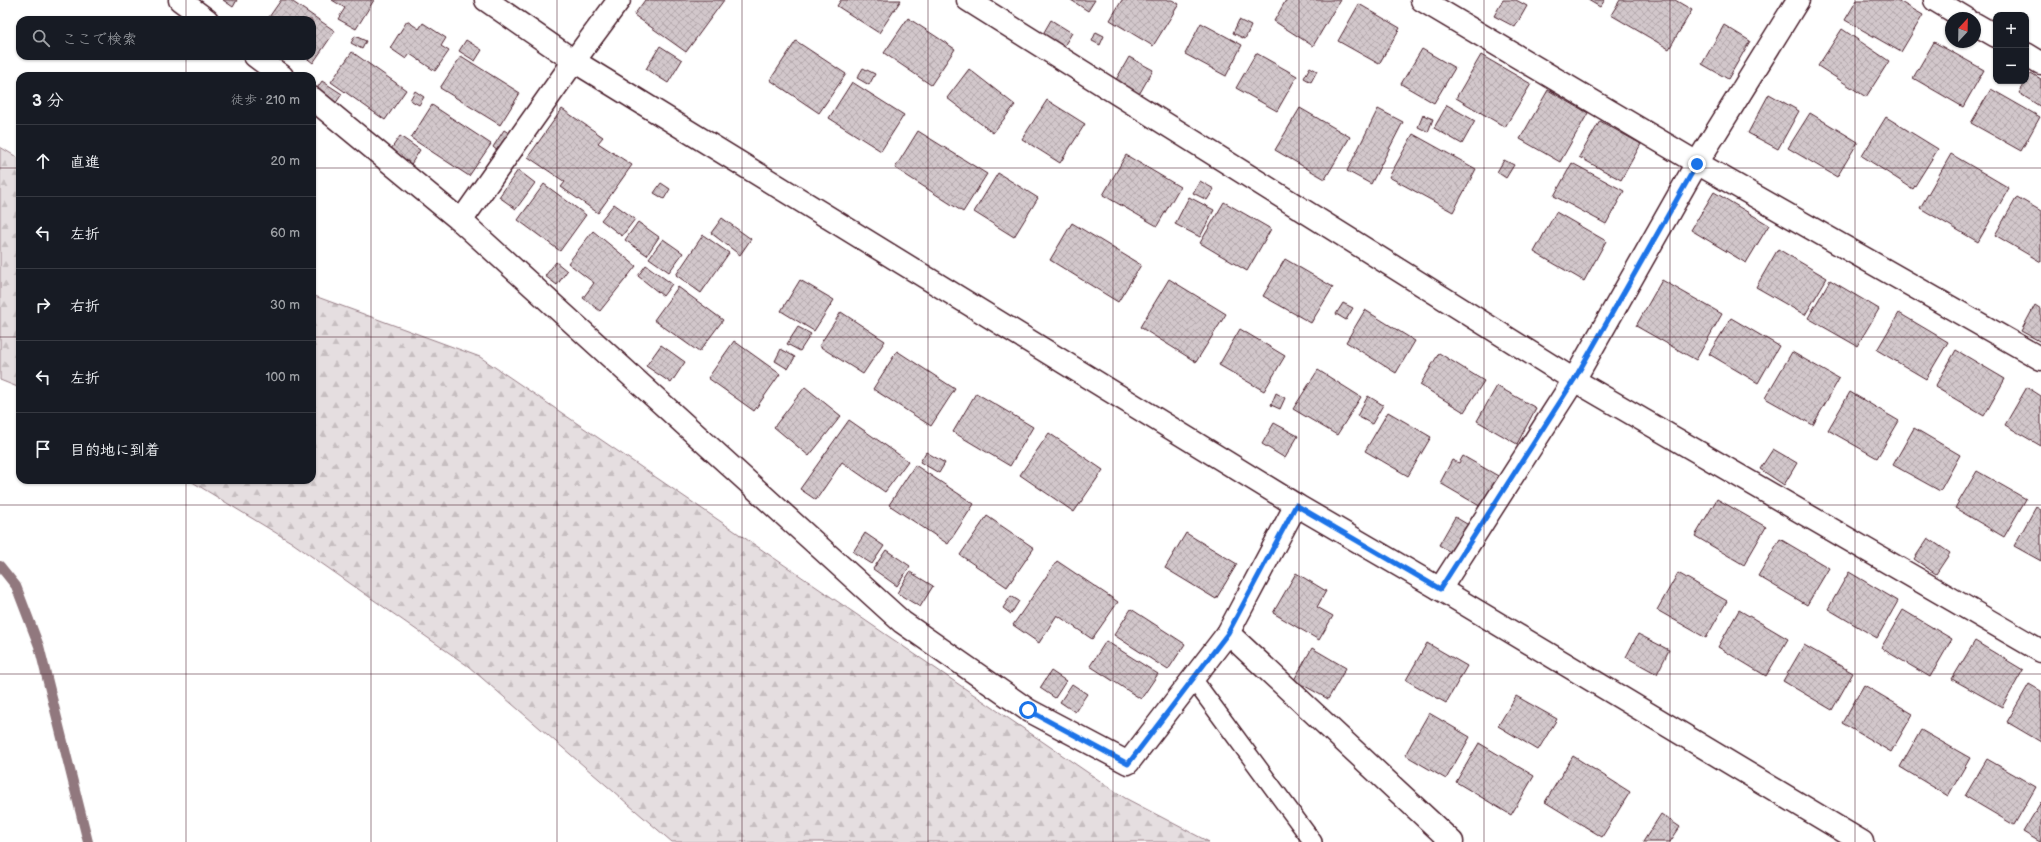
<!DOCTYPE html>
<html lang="ja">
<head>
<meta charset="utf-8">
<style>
	body { margin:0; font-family:"Balsamiq Sans","Klee One",sans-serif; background:#20242c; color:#f1f3f6 }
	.controls { position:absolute; right:12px; top:12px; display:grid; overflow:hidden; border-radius:8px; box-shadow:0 1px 3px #0004 }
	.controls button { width:36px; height:36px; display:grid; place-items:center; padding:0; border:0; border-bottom:1px solid #363941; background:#171b24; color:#f1f3f6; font:20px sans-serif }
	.compass { position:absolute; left:1945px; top:12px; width:36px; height:36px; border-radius:50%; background:#171b24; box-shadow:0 1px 3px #0004; rotate:22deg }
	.stop { position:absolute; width:12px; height:12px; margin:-9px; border:3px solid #1a73e8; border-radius:50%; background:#fff }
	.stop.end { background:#1a73e8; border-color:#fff; box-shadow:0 1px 4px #0008 }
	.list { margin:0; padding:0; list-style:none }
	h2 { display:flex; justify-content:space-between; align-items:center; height:52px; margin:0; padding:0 16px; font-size:17px }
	h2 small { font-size:13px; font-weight:400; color:#9ea1a6 }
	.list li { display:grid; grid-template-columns:26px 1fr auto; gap:12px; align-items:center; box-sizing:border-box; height:72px; padding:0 16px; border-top:1px solid #363941 }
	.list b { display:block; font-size:15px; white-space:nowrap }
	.list em { font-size:13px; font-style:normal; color:#9ea1a6 }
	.icon { flex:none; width:22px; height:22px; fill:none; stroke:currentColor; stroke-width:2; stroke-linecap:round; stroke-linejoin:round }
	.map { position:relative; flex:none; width:2041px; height:842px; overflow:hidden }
	.search { position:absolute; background:#171b24; box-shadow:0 1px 3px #0004; left:16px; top:16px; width:300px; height:44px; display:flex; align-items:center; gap:10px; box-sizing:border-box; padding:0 14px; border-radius:12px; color:#9ea1a6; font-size:15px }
	.panel { position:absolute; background:#171b24; box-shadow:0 1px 3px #0004; left:16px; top:72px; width:300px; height:412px; border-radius:12px }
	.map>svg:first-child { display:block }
</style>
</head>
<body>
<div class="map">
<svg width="2041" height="842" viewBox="0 0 2041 842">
	<defs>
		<pattern id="forest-firs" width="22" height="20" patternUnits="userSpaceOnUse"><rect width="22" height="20" fill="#e5dee0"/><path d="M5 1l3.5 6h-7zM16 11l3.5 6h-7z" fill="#c6bec0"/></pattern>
		<pattern id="building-cross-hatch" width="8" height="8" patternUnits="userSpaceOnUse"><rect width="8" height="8" fill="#d2c7cb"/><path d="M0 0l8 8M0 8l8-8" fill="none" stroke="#b6aaae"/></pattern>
	</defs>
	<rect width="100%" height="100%" fill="#fff"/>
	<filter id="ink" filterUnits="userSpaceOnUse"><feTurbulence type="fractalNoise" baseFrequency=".025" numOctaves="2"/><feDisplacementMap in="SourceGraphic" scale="8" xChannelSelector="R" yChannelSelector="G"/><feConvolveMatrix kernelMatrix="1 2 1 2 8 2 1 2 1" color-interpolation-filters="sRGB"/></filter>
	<g filter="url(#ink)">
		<g fill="url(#forest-firs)" stroke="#987e86">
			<path d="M0,147l20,12v229l-20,-8z"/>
			<path d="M312,295l168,62 645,441 84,44h-537l-204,-176 -177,-124 -102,-62h123z"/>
		</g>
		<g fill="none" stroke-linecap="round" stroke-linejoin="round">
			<path stroke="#91787e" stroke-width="10" d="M0,566l16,20 23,60 49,196"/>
		</g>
		<g fill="url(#building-cross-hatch)" stroke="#4a1f2b">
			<path d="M223,0h14l-4,7z"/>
			<path d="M281,0h9l45,31 -22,32 -9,-7h8v-36h-45z"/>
			<path d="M332,0h42l-18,29 -18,-10 7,-11z"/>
			<path d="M645,0h79l-38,52 -52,-37z"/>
			<path d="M841,0h60l-22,33 -42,-27z"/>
			<path d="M1071,0h24l-7,11z"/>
			<path d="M1122,0h50l7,4 -26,42 -43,-26z"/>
			<path d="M1286,0h54l-27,46 -39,-25z"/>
			<path d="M1503,0h13l11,6 -12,21 -21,-11z"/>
			<path d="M1588,0h17l-5,7z"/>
			<path d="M1620,0h55l17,10 -23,39 -58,-34z"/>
			<path d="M1857,0h40l26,15 -22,37 -56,-32z"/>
			<path d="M1359,4l41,24 -21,36 -41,-23z"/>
			<path d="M908,18l47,31 -24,36 -47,-32z"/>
			<path d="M1051,20l21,13 -11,18 -21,-12z"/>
			<path d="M1239,20l12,6 -6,13 -12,-6z"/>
			<path d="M407,21l12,8 4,-6 23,15 -5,8 8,5 -14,20 -25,-17 -4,5 -16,-11z"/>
			<path d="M1201,23l41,22 -16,31 -41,-22z"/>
			<path d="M1724,25l26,16 -22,38 -26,-15z"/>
			<path d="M1842,29l47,32 -23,36 -48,-31z"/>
			<path d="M1096,32l8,4 -4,9 -8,-4z"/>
			<path d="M355,36l11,5 -4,8 -11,-6z"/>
			<path d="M466,40l16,10 -7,11 -16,-10z"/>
			<path d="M796,41l50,33 -27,39 -49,-33z"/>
			<path d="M1934,42l50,28 -21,37 -50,-29z"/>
			<path d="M660,46l22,14 -14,23 -22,-14z"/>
			<path d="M1422,49l33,19 -21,35 -33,-19z"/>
			<path d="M352,52l54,38 -21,30 -54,-38z"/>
			<path d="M1256,53l41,23 -20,35 -41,-23z"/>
			<path d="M1481,55l50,29 -26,43 -49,-29z"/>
			<path d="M461,56l59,37 -20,32 -60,-37z"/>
			<path d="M1129,57l24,13 -16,28 -24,-13z"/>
			<path d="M1310,67l7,4 -6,11 -7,-4z"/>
			<path d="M863,68l12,6 -6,11 -12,-7z"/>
			<path d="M969,69l46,36 -22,28 -46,-35z"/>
			<path d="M2031,73l10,6v28l-22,-14z"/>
			<path d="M322,81l20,13 -9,13 -20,-13z"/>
			<path d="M852,82l52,33 -23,36 -52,-33z"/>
			<path d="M1991,89l49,28 -19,34 -50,-28z"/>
			<path d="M1548,90l40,23 -28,49 -40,-23z"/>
			<path d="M415,91l9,6 -5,8 -9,-5z"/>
			<path d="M1769,94l30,17 -21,38 -30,-16z"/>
			<path d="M1047,100l38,24 -25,39 -38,-24z"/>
			<path d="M432,105l59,39 -22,32 -58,-38z"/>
			<path d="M1447,105l28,16 -13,23 -28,-16z"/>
			<path d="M1300,108l50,29 -25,42 -50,-29z"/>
			<path d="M562,109l41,28 -5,6 34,22 -34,48 -37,-26 4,-5 -37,-25z"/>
			<path d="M1378,109l25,13 -32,62 -24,-13z"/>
			<path d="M1810,113l48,29 -21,35 -49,-29z"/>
			<path d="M1423,115l10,4 -5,13 -10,-5z"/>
			<path d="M1886,117l52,32 -25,40 -51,-33z"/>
			<path d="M1600,121l41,23 -20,36 -42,-23z"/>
			<path d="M504,130l8,5 -12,18 -7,-6z"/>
			<path d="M918,131l69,43 -24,38 -68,-44z"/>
			<path d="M1413,134l63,35 -23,43 -64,-35z"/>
			<path d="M400,136l20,14 -12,19 -21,-14z"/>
			<path d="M1951,154l58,34 -31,54 -58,-34z"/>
			<path d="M1126,155l54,32 -23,39 -54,-31z"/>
			<path d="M1504,160l10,5 -8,13 -9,-6z"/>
			<path d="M1572,163l52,28 -18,33 -52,-28z"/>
			<path d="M518,170l17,13 -19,26 -17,-12z"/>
			<path d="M998,173l40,25 -24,39 -40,-25z"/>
			<path d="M1200,181l14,8 -7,11 -14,-7z"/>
			<path d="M661,183l9,6 -6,10 -10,-6z"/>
			<path d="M544,184l42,31 -26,36 -42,-31z"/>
			<path d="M1714,192l55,33 -23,38 -55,-33z"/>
			<path d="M1189,197l25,13 -14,27 -25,-13z"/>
			<path d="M2017,197l24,14v51l-46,-27z"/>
			<path d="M1224,202l47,27 -24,42 -47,-28z"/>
			<path d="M614,204l21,15 -13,17 -21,-16z"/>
			<path d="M1556,212l50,29 -22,40 -50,-29z"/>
			<path d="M722,218l29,21 -11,16 -29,-22z"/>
			<path d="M638,222l21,15 -12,18 -22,-15z"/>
			<path d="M1072,223l69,42 -23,37 -68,-42z"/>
			<path d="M593,231l43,35 -36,45 -17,-13 11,-15 -26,-20z"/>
			<path d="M703,235l26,18 -28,40 -25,-18z"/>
			<path d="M663,239l20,14 -14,19 -20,-14z"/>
			<path d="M1778,249l49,29 -22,37 -49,-28z"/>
			<path d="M1285,259l48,28 -22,36 -48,-27z"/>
			<path d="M556,262l11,9 -10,14 -12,-9z"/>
			<path d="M646,265l26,19 -9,12 -25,-20z"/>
			<path d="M1169,279l57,35 -30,48 -56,-35z"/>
			<path d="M800,280l34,20 -20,31 -33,-20z"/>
			<path d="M1662,280l60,34 -26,46 -60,-34z"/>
			<path d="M1830,280l49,29 -22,37 -49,-28z"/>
			<path d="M678,287l45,33 -24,32 -45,-32z"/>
			<path d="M1343,303l10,5 -7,12 -10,-6z"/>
			<path d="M2035,305l6,4v33l-20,-11z"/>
			<path d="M1365,310l50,31 -19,32 -50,-31z"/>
			<path d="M841,312l44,29 -22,33 -44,-28z"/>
			<path d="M1899,313l49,29 -22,37 -49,-29z"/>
			<path d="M1731,318l48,28 -21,37 -49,-29z"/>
			<path d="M798,327l13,7 -11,17 -13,-7z"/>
			<path d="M1240,329l45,27 -21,35 -45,-26z"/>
			<path d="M734,341l46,33 -26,37 -46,-33z"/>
			<path d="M661,345l24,17 -14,21 -25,-17z"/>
			<path d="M781,349l14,8 -7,12 -13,-8z"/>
			<path d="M1956,350l49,29 -21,37 -49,-29z"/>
			<path d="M897,351l58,38 -24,37 -58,-37z"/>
			<path d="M1792,352l47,27 -26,46 -48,-27z"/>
			<path d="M1439,353l45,28 -20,31 -44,-27z"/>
			<path d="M1318,370l43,27 -24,38 -44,-26z"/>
			<path d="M1497,386l39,22 -19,36 -40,-23z"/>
			<path d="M805,387l36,29 -32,40 -35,-29z"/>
			<path d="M2027,387l14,9v50l-36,-21z"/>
			<path d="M1850,392l49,29 -22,37 -49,-28z"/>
			<path d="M976,393l57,34 -23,39 -57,-34z"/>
			<path d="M1276,393l9,5 -5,11 -9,-4z"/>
			<path d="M1368,396l15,9 -11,19 -15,-8z"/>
			<path d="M1388,412l43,25 -23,39 -43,-25z"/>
			<path d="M849,420l59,41 -23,31 -43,-30 -26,38 -16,-11z"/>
			<path d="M1274,423l24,13 -13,22 -23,-14z"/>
			<path d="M1914,428l46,27 -20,36 -47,-26z"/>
			<path d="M1049,433l54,37 -29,42 -54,-37z"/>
			<path d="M1773,449l24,14 -13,22 -24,-16z"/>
			<path d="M926,452l19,11 -6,10 -19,-11z"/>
			<path d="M1463,456l37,21 -17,31 -43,-25 12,-23 7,3z"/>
			<path d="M915,465l59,39 -26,40 -59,-39z"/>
			<path d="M1977,471l49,28 -22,38 -49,-29z"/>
			<path d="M1717,499l49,28 -22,38 -49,-29z"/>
			<path d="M2036,507l5,3v51l-27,-15z"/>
			<path d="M987,516l47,32 -27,39 -47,-32z"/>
			<path d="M1455,517l17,10 -17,28 -16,-10z"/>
			<path d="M865,533l19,13 -12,18 -19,-12z"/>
			<path d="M1186,533l51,31 -21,35 -51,-31z"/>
			<path d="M1928,538l22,15 -14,21 -22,-15z"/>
			<path d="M1780,539l49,29 -22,37 -49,-29z"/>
			<path d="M886,550l24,16 -13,20 -24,-17z"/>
			<path d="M1057,561l61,41 -26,37 -35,-24 -18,28 -26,-18z"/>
			<path d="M910,572l23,14 -13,21 -23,-14z"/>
			<path d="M1849,572l49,29 -21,37 -49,-29z"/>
			<path d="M1296,573l30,18 -9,16 16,9 -14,24 -46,-27z"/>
			<path d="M1678,573l49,28 -21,37 -49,-28z"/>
			<path d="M1011,596l8,5 -8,13 -8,-6z"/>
			<path d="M1131,609l54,35 -17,26 -54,-35z"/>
			<path d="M1739,610l49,29 -22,37 -48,-29z"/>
			<path d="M1903,610l49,29 -22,38 -49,-29z"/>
			<path d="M1638,634l31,16 -12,24 -31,-17z"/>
			<path d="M1106,641l52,33 -17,25 -51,-33z"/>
			<path d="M1975,641l48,29 -21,37 -50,-28z"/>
			<path d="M1427,643l40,23 -21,37 -40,-23z"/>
			<path d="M1804,645l49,28 -21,37 -49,-29z"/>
			<path d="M1312,648l34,20 -18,31 -34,-19z"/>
			<path d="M1051,671l15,10 -11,17 -15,-10z"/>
			<path d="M1072,684l15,10 -12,18 -15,-10z"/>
			<path d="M2029,684l12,7v51l-34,-20z"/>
			<path d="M1864,685l49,29 -22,38 -49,-29z"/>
			<path d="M1516,696l41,23 -19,31 -40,-24z"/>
			<path d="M1429,713l41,24 -24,42 -41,-24z"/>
			<path d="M1921,730l49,28 -22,38 -48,-29z"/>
			<path d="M1479,743l55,33 -23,39 -55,-33z"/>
			<path d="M1573,756l57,36 -28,45 -57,-35z"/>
			<path d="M1987,759l49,28 -22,38 -49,-29z"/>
			<path d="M2041,802v40h-1l-17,-10z"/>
			<path d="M1661,814l19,13 -10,15h-27z"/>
		</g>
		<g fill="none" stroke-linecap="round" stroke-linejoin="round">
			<g stroke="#4a1f2b" stroke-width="20">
				<path id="lane" d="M1193,679l120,163"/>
			</g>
			<g stroke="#4a1f2b" stroke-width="25">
				<g id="street">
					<path d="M180,0l27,20"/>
					<path d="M968,0l606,380 467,271"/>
					<path d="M1422,0l275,163 344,196"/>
					<path d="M1935,0l30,18"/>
					<path d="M1975,24l21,12"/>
					<path d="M2026,54l15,9"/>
					<path d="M255,56l27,20"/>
					<path d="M312,98l149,123 441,401 126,88 100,53 100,-130 68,-128"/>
					<path d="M461,221l113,-160 45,-61"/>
					<path d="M1440,589l134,-209 123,-217 101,-163"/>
					<path d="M1228,633l224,209"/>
				</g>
			</g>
			<g stroke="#4a1f2b" stroke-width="25">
				<path id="secondary" d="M486,0l88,61 722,444 144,84 422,253"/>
			</g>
			<use href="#lane" stroke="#fff" stroke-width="17"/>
			<use href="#street" stroke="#fff" stroke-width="22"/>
			<use href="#secondary" stroke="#fff" stroke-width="22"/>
		</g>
	</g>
	<g fill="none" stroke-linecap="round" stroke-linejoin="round" filter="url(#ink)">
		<path stroke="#1a73e8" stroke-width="5" d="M1028,710l100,54 100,-131 68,-128 144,84 134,-209 123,-216"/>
	</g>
	<path fill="none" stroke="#4a1f2b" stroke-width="1" stroke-opacity="0.55" d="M186,0v20M371,0v842M557,0v842M742,0v842M928,0v842M1113,0v842M1299,0v842M1484,0v842M1670,0v842M1855,0v842M186,56v20M0,168h20M312,168h1729M0,337h20M312,337h1729M186,480v362M0,505h2041M0,674h2041"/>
</svg>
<div class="controls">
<button>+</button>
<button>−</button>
</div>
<svg class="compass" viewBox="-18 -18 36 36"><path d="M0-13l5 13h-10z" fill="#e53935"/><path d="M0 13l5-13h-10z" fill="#9ea1a6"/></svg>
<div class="stop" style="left:1028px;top:710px"></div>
<div class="stop end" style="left:1697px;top:164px"></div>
<div class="search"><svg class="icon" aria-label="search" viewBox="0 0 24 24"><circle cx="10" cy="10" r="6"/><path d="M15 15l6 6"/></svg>ここで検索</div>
<section class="panel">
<h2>3 分<small>徒歩 · 210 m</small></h2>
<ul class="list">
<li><svg class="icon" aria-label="ahead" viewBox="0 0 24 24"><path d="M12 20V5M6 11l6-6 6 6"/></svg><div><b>直進</b></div><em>20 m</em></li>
<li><svg class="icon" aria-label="left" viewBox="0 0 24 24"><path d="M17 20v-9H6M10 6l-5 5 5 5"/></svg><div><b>左折</b></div><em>60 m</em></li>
<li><svg class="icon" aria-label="right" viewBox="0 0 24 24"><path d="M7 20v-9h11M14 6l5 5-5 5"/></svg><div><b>右折</b></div><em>30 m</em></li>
<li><svg class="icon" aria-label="left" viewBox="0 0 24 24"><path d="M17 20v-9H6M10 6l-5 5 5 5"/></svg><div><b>左折</b></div><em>100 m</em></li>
<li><svg class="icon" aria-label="arrive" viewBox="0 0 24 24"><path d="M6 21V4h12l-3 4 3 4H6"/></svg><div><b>目的地に到着</b></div></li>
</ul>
</section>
</div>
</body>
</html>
